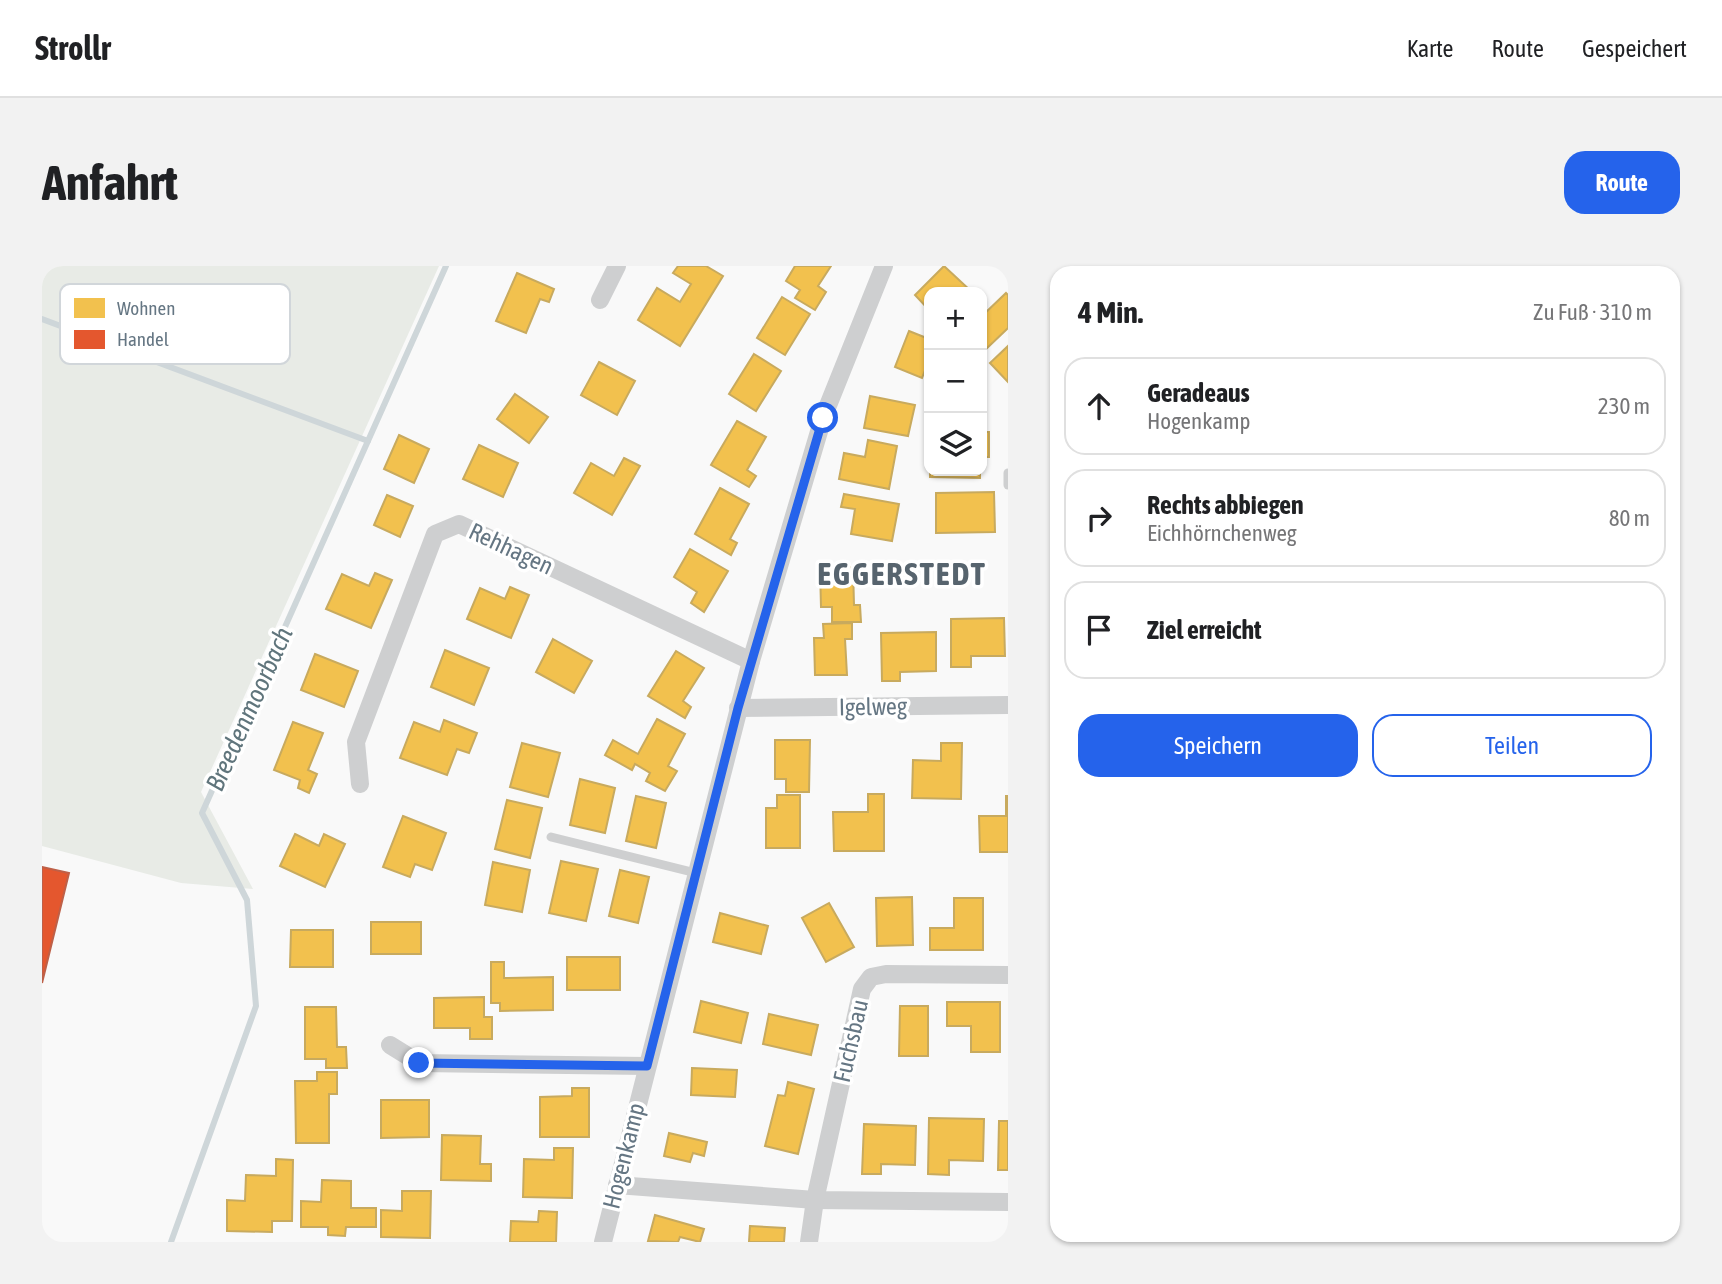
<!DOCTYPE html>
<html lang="de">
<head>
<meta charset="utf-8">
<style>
	body { margin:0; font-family:"Asap Condensed",sans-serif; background:#f2f2f2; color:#202124 }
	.controls { position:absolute; right:21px; top:21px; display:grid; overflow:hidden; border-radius:14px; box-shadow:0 2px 5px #0004 }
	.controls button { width:63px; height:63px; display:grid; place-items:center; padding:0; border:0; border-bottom:2px solid #e0e0e0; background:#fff; color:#202124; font:35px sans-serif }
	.stop { position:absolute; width:21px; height:21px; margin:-16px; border:5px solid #2563eb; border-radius:50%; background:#fff }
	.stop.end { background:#2563eb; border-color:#fff; box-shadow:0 2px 7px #0008 }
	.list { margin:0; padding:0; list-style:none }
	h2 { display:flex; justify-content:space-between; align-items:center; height:91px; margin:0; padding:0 28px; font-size:30px }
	h2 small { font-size:23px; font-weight:400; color:#757577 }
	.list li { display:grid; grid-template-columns:46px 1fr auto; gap:21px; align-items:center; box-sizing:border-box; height:98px; margin:0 14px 14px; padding:0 14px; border:2px solid #e0e0e0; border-radius:21px }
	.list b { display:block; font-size:26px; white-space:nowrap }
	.list p { margin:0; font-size:23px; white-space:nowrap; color:#757577 }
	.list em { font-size:23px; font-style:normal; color:#757577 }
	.actions { display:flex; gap:14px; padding:21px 28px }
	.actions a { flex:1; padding:16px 0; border:2px solid #2563eb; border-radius:21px; text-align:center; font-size:24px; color:#2563eb }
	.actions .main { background:#2563eb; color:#fff }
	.icon { flex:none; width:38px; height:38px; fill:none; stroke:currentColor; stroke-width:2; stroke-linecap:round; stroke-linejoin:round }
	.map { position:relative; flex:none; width:966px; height:976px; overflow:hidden; border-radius:21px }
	header { display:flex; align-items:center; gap:42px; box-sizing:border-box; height:98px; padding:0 35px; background:#fff; border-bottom:2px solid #e0e0e0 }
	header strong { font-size:33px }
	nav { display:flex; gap:38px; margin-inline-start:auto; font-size:24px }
	.intro { display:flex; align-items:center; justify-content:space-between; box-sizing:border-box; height:168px; padding:0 42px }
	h1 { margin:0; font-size:49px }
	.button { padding:18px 32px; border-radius:21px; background:#2563eb; color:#fff; font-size:24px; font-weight:700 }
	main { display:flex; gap:42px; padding:0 42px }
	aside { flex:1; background:#fff; border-radius:21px; box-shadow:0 2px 5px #0004 }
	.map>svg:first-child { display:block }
</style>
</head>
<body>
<header>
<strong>Strollr</strong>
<nav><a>Karte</a><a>Route</a><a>Gespeichert</a></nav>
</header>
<div class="intro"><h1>Anfahrt</h1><a class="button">Route</a></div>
<main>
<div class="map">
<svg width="966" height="976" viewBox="0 0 966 976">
	<rect width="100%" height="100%" fill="#f9f9f9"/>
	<path fill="#e8ebe6" d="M0,0h397l-238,526 52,97 -72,-6 -139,-37z"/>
	<g fill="#f2c14e" stroke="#c8aa5e" stroke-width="2">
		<path d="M636,0h28l17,10 -43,70 -42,-26 19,-32 23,14 11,-18 -18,-11z"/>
		<path d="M753,0h36l-13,20 8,6 -11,18 -20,-12 5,-8 -14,-9z"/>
		<path d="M902,0l28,26h-43v18l-14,-15z"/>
		<path d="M475,7l37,16 -5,13 -9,-3 -14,34 -30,-12z"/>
		<path d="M964,27l2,2v33l-26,25v-37z"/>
		<path d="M740,31l28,17 -25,41 -28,-17z"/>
		<path d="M867,65l20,8v22l-7,17 -27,-11z"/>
		<path d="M966,80v36l-18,-19z"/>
		<path d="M712,88l27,17 -25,40 -27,-17z"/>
		<path d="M557,96l36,19 -18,34 -36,-20z"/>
		<path d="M473,128l33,23 -19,26 -32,-24z"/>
		<path d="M828,130l45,9 -7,31 -44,-8z"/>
		<path d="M695,155l29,16 -19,33 9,6 -7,11 -38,-22z"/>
		<rect x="940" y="166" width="7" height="25"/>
		<path d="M357,169l30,14 -15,34 -30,-14z"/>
		<path d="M826,174l29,6 -8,43 -50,-10 5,-26 21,4z"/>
		<path d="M437,179l39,18 -15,34 -40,-18z"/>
		<path d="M582,192l16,8 -28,49 -38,-22 17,-30 23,13z"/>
		<path d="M888,205h50v7l-50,-1z"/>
		<path d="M678,222l29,16 -19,35 7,4 -6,12 -36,-21z"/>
		<path d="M952,226l1,40 -59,1v-40z"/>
		<path d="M802,228l55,10 -7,37 -41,-7 4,-25 -14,-2z"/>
		<path d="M345,229l26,11 -13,31 -26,-12z"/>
		<path d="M648,283l38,22 -24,41 -13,-9 6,-11 -23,-15z"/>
		<path d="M811,301l1,38h6l1,17h-29v-15h-11l-1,-39z"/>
		<path d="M333,307l17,7 -21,48 -45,-19 16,-35 27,12z"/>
		<path d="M468,321l19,8 -18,43 -44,-19 13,-31 25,11z"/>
		<path d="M962,352l1,38h-34v11h-20v-48z"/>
		<path d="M810,357v16h-7l2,36h-32l-1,-37h10l-1,-14z"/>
		<path d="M894,366v39l-36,1v9h-18l-1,-48z"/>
		<path d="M511,373l39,22 -18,32 -38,-21z"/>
		<path d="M403,384l44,18 -15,37 -43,-18z"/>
		<path d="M634,385l28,17 -21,33 8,6 -6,11 -37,-22z"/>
		<path d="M273,388l43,17 -14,36 -43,-17z"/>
		<path d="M615,453l28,15 -17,32 9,5 -12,20 -19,-10 4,-8 -15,-9 -3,6 -27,-15 8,-15 25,14z"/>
		<path d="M402,454l33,13 -8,20 -12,-4 -10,26 -47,-17 14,-36 26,10z"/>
		<path d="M251,456l30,11 -15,37 9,4 -8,19 -11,-5 2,-8 -26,-10z"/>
		<path d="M733,474h35l-1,52h-23v-13h-11z"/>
		<path d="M480,477l38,10 -12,44 -38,-10z"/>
		<path d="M899,477h21l-1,56 -49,-1 1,-38 28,1z"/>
		<path d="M538,513l35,9 -10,45 -35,-8z"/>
		<path d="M826,528h16v57h-50l-1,-39h35z"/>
		<path d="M735,529h23v53h-34v-40h11z"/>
		<path d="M594,530l30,7 -10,45 -30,-7z"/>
		<path d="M964,530h2v56h-28l-1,-36h27z"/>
		<path d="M465,534l35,8 -12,50 -35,-9z"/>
		<path d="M361,550l43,17 -14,37 -17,-6 -5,13 -27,-10z"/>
		<path d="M253,568l24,12 5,-12 21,10 -20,43 -45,-21z"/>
		<path d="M519,595l37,8 -12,52 -37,-8z"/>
		<path d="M451,596l37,8 -8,42 -37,-7z"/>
		<path d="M578,604l29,7 -11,46 -29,-7z"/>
		<path d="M870,631l1,48 -36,1 -1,-48z"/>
		<path d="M912,632h29v52h-53v-22h24z"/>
		<path d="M787,637l25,44 -28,15 -24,-44z"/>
		<path d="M678,647l48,13 -7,28 -48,-12z"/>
		<rect x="329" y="656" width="50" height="32"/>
		<path d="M249,664h42v37h-43z"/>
		<rect x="525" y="691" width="53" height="33"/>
		<path d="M449,696h13v16l49,-1v33l-53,1v-8h-9z"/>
		<path d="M442,731v20h8v22h-22v-11h-36v-30z"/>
		<path d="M659,735l47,12 -7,30 -47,-11z"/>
		<path d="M905,736h53v50h-29v-26h-24z"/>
		<path d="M858,740h28v50h-29z"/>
		<path d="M263,741h31l1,40h9l1,21h-21v-9h-21z"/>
		<path d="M727,748l49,11 -7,30 -48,-11z"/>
		<path d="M650,802l45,2 -2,27 -44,-2z"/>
		<path d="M275,806h20v22h-8v49h-33l-1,-62h22z"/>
		<path d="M746,816l26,7 -16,65 -33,-8 13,-51 7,1z"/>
		<path d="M530,822h17v49h-49v-40l32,-1z"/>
		<path d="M339,834h48v37l-48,1z"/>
		<path d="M887,852l55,1 -1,42 -34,-1v15l-21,-1z"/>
		<path d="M957,855h9v49h-10z"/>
		<path d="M822,858l52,2 -1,39 -34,-1v10h-19z"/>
		<path d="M627,867l38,9 -3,14 -11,-3 -3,9 -26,-6z"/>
		<path d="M400,869l39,1 -1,28h11v17l-50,-1z"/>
		<path d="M512,882h19l-1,50 -49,-1 1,-38 30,1z"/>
		<path d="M234,893l17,1 -1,61h-20v11l-45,-1v-31l18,1 1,-26 30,1z"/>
		<path d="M280,914l29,1v27h25v19h-30l-1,9 -17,-1v-8h-27v-26l20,1z"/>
		<path d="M360,925h29l-1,47 -49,-1v-27l21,1z"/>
		<path d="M497,945l18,1 -1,30h-46l1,-21 27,1z"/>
		<path d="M613,949l49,14 -4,13 -20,-5 -2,5 -30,-1z"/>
		<path d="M708,960l35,2 -1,14h-35z"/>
	</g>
	<path fill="#e4572e" stroke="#be6048" stroke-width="2" d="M0,601l27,6 -27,110z"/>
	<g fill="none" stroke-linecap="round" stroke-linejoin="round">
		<g stroke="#ced6d9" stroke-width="6">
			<path d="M0,53l326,122"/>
			<path d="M129,976l85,-236 -9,-106 -45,-87 244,-547"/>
		</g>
		<g stroke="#cecfd0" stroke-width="9">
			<path d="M966,219v-12"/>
			<path d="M509,571l145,36"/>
		</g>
		<g stroke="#cecfd0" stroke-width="18">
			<path d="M558,34l17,-34"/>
			<path d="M696,442l270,-3"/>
			<path d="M318,518l-4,-42 79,-208 24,-10 292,137"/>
			<path d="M348,779l29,18 228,3"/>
			<path d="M575,919l198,15 193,2"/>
			<path d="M561,976l148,-581 72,-243 61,-152"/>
			<path d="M767,976l6,-42 47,-211 9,-12 15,-3 122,1"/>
		</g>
	</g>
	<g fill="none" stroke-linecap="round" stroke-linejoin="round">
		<path stroke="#2563eb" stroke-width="9" d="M377,797l228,3 91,-358 85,-290"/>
	</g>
	<g text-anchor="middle" stroke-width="7" stroke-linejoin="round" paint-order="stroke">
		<g font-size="24" fill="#657683" stroke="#fff">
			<text transform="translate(469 283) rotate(25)" y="8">Rehhagen</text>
			<text transform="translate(831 441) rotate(-1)" y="8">Igelweg</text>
			<text transform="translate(809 775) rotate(-77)" y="8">Fuchsbau</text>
			<text transform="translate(582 890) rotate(-76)" y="8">Hogenkamp</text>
		</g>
		<g font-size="26" font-style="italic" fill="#60757c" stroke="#fff">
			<text transform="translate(207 443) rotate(-66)" y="9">Breedenmoorbach</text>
		</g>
		<g font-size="32" font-weight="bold" letter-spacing="2" fill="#57646e" stroke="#fff">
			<text x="860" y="319">EGGERSTEDT</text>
		</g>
	</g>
	<rect x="18" y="18" width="230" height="80" rx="10" fill="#fff" stroke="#d1d6da" stroke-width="2"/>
	<rect x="32" y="32" width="31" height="20" fill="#f2c14e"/>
	<rect x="32" y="64" width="31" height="19" fill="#e4572e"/>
	<g font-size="19" fill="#657683">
		<text x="75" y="49">Wohnen</text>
		<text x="75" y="80">Handel</text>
	</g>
</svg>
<div class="controls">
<button>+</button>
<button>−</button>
<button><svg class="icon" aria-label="layers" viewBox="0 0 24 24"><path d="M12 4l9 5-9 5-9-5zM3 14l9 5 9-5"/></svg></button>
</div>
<div class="stop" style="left:781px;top:152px"></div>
<div class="stop end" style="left:377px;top:797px"></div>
</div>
<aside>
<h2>4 Min.<small>Zu Fuß · 310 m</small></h2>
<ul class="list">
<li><svg class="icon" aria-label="ahead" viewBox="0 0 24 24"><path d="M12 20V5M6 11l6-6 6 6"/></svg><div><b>Geradeaus</b><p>Hogenkamp</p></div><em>230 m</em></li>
<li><svg class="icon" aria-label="right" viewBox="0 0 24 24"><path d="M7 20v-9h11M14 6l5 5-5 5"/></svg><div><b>Rechts abbiegen</b><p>Eichhörnchenweg</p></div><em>80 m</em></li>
<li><svg class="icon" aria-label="arrive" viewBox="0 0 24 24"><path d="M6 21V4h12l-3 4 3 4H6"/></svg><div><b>Ziel erreicht</b></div></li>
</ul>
<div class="actions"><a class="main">Speichern</a><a>Teilen</a></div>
</aside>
</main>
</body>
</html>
